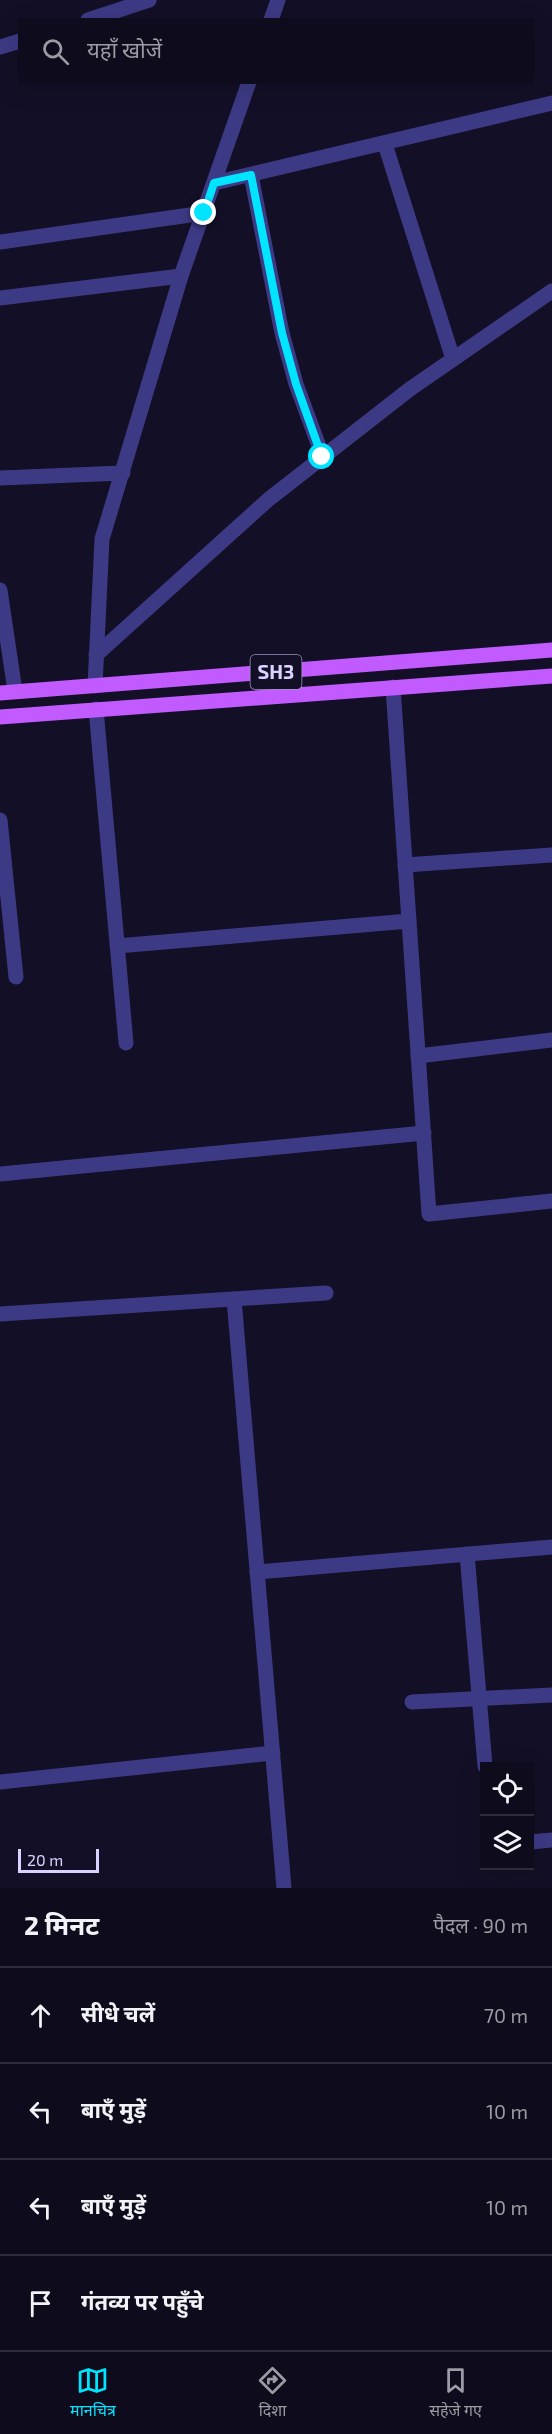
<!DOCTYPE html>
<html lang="hi">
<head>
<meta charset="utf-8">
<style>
	body { margin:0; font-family:"Exo 2","Noto Sans Devanagari",sans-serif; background:#1c1929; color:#f1f3f6 }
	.controls { position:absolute; right:18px; bottom:18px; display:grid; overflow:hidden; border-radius:0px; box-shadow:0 6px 24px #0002 }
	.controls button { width:54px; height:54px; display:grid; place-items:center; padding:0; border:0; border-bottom:2px solid #2e2b3b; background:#0e0b1c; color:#f1f3f6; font:30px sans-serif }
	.scale { position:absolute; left:18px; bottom:15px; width:81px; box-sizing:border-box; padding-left:6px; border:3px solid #d9d4ff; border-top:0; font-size:16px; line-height:21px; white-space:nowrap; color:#d9d4ff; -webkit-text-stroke:4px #130f26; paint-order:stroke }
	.stop { position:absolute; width:18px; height:18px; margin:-14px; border:4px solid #00e5ff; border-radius:50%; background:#fff }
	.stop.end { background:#00e5ff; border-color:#fff; box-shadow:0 2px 6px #0008 }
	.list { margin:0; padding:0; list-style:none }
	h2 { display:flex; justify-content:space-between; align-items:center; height:78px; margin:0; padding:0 24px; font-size:26px }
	h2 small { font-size:20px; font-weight:400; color:#9b9ba3 }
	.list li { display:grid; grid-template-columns:39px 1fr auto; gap:18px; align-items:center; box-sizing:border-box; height:96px; padding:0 24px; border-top:2px solid #2e2b3b }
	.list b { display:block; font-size:22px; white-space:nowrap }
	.list em { font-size:20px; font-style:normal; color:#9b9ba3 }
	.icon { flex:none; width:33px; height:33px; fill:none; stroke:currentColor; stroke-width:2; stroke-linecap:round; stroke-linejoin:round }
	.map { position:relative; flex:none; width:552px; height:1888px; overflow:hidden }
	.search { position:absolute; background:#0e0b1c; box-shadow:0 6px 24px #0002; left:18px; right:18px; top:18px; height:66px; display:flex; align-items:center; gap:15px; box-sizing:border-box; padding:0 21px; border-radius:0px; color:#9b9ba3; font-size:22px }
	.sheet { height:462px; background:#0e0b1c }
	nav { display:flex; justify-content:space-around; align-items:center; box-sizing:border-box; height:84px; border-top:2px solid #2e2b3b; background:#0e0b1c; font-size:16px; color:#9b9ba3 }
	nav a { display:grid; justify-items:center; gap:3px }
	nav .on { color:#00e5ff }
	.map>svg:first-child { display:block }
</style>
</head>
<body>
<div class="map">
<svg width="552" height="1888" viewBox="0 0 552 1888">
	<rect width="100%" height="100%" fill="#130f26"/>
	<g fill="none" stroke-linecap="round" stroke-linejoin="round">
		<g stroke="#3d3a85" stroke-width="15">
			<path d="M88,20l61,-20"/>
			<path d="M271,20l7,-20"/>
			<path d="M0,47l20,-6"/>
			<path d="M385,144l68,215"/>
			<path d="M251,175l31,158 14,51 27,73"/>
			<path d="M214,183l338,-80"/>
			<path d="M0,242l204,-29"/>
			<path d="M0,298l181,-22"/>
			<path d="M0,478l123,-5"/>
			<path d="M0,590l15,101"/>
			<path d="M96,655l173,-156 141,-110 142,-98"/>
			<path d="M95,686l7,-147 79,-263 68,-194"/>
			<path d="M393,687l36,527 123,-13"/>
			<path d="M96,709l30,334"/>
			<path d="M0,820l16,157"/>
			<path d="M405,865l147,-10"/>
			<path d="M117,946l292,-25"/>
			<path d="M418,1056l134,-16"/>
			<path d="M0,1174l424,-41"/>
			<path d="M234,1299l50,589"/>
			<path d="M0,1314l326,-21"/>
			<path d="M467,1554l18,212"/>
			<path d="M257,1572l295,-25"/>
			<path d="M412,1702l140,-7"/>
			<path d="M0,1782l273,-29"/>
			<path d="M530,1842l22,-2"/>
		</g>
		<g stroke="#c25bff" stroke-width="15">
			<path d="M0,693l552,-43"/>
			<path d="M0,717l552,-41"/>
		</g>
	</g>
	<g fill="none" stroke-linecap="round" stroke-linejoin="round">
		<path stroke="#00e5ff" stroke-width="8" d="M204,213l10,-30 37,-8 31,158 14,51 26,73"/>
	</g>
	<g text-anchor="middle" stroke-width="5" stroke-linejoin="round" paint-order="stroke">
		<rect fill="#130f26" stroke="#9e99be" stroke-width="1.5" x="250.5" y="655" width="51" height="34" rx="4.5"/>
		<g font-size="20" font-weight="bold" fill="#d9d4ff">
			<text x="276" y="679">SH3</text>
		</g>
	</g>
</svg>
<div class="controls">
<button><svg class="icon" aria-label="locate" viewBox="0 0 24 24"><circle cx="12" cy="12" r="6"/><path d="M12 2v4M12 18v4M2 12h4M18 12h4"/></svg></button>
<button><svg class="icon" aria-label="layers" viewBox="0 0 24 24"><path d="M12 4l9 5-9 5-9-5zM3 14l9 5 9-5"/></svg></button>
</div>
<div class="scale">20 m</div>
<div class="stop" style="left:322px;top:457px"></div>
<div class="stop end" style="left:204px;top:213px"></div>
<div class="search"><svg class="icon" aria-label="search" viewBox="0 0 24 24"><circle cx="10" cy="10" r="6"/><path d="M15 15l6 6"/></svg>यहाँ खोजें</div>
</div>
<section class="sheet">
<h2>2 मिनट<small>पैदल · 90 m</small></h2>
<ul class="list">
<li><svg class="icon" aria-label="ahead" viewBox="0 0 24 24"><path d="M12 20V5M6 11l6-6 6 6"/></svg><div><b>सीधे चलें</b></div><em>70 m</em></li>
<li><svg class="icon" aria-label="left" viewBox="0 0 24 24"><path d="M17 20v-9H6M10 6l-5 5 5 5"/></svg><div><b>बाएँ मुड़ें</b></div><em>10 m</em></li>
<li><svg class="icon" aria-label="left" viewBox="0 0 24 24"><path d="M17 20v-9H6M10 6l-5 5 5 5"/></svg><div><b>बाएँ मुड़ें</b></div><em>10 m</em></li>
<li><svg class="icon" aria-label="arrive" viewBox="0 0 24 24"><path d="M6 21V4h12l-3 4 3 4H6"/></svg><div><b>गंतव्य पर पहुँचे</b></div></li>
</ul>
</section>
<nav>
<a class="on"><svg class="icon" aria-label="map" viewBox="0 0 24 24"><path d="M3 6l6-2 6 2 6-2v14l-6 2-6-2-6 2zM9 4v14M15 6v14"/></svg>मानचित्र</a>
<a><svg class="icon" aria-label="directions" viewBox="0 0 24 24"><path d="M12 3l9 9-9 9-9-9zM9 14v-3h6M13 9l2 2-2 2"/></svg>दिशा</a>
<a><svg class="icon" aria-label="saved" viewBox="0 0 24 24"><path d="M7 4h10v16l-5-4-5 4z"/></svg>सहेजे गए</a>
</nav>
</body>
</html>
